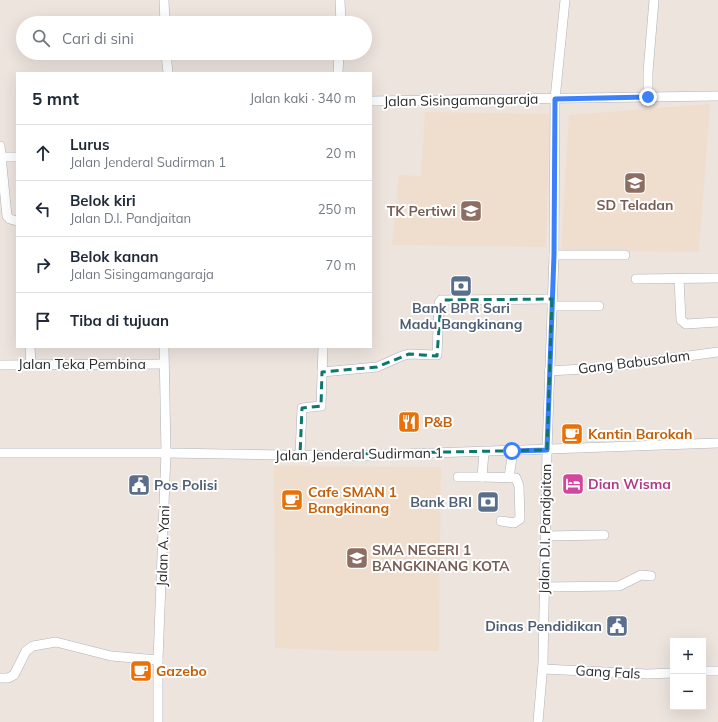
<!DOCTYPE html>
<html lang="id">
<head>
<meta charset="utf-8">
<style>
	body { margin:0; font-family:Mulish,sans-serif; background:#f6f6f7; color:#1f2937 }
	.controls { position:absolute; right:12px; bottom:12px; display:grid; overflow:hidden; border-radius:0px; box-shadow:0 4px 16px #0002 }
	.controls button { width:36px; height:36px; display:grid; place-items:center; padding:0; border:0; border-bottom:1px solid #e0e1e3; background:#fff; color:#1f2937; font:20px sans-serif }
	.stop { position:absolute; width:12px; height:12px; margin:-9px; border:3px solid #3d81fa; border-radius:50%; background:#fff }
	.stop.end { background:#3d81fa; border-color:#fff; box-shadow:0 1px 4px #0008 }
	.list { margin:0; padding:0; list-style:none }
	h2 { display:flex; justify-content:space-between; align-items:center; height:52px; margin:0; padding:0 16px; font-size:17px }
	h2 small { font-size:13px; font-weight:400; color:#747a83 }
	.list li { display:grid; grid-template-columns:26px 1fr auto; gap:12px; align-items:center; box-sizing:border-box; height:56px; padding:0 16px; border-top:1px solid #e0e1e3 }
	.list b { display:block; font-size:15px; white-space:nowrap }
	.list p { margin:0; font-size:13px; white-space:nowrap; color:#747a83 }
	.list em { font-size:13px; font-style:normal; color:#747a83 }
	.icon { flex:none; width:22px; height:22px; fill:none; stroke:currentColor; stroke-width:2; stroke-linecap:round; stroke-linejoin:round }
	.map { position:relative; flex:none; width:718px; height:722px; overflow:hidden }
	.search { position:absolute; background:#fff; box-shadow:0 4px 16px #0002; left:16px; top:16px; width:356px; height:44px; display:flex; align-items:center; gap:10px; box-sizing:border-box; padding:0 14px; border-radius:22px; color:#747a83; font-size:15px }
	.panel { position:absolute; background:#fff; box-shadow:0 4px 16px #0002; left:16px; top:72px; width:356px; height:276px; border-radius:0px }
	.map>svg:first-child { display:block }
</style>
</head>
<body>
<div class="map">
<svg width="718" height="722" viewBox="0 0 718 722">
	<rect width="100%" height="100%" fill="#ede4de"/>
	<g fill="#efdecd">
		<path d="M710,104l-11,148 -138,-1 8,-136z"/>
		<path d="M425,112l125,2 -4,133 -154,-2 7,-70 22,1z"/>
		<path d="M274,466l167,1 -2,184h-94l-70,-3z"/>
	</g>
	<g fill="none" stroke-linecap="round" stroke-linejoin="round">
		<g stroke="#aeb3bb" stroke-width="10">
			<g id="minor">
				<path d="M164,0l1,23"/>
				<path d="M340,0l1,23"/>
				<path d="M166,53l2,20"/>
				<path d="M338,73l1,-20"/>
				<path d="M648,97v-25l6,-72"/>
				<path d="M371,101l347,-5"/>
				<path d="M0,146l7,70 3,3 7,2"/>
				<path d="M1,157h16"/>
				<path d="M554,255h71"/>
				<path d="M636,279l82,-1"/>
				<path d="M679,279l2,41 5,4 32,-2"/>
				<path d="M552,306h47"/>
				<path d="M30,347l1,18"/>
				<path d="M0,365l164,-1"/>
				<path d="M549,371l51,-3 118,-16"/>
				<path d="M322,372l55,-5 25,-11 7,-2 28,1 2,-52 2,-3 111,-1"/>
				<path d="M484,452l-2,25 34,1 3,8 1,33 -6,4 -13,-2"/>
				<path d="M0,453h166l184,3 368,-13"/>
				<path d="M300,455l2,-47 19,-2 2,-59"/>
				<path d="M458,477h24"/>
				<path d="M509,477l4,-26"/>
				<path d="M545,536l59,-1"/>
				<path d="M544,587l75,-1 22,-11 10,1"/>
				<path d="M543,669l104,5 26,-1"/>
				<path d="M703,671h15"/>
				<path d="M0,678h8l6,-3 12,-24 7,-5 23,-4 55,14 47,4"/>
				<path d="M158,722v-62l8,-207 -2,-106"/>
				<path d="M538,722l5,-59 4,-213 7,-195 1,-156 10,-99"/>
			</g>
		</g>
		<use href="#minor" stroke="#fff" stroke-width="9"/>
	</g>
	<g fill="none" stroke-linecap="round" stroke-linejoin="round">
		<path stroke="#3d81fa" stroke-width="5" d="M512,451l35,-1 7,-195 1,-156 93,-2"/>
	</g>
	<path fill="none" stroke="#0f766e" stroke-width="3" stroke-dasharray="8 5" stroke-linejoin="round" d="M552,299l-5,151 -247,5 2,-47 19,-2 1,-34 55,-5 32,-13 28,2 4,-56z"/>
	<defs>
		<g id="school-square" transform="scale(1.15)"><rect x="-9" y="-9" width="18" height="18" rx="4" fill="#8d6e63" stroke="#fff"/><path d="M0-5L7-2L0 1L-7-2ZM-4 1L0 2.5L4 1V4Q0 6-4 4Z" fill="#fff"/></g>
		<g id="bank-square" transform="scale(1.15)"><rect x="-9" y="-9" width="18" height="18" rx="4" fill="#5c6f8a" stroke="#fff"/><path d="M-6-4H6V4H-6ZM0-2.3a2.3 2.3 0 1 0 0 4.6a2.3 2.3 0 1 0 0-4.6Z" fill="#fff"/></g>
		<g id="restaurant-square" transform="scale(1.15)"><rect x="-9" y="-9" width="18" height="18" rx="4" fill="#e8710a" stroke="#fff"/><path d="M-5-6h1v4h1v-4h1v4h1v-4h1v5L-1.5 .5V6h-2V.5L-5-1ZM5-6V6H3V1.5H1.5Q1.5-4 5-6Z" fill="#fff"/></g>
		<g id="cafe-square" transform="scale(1.15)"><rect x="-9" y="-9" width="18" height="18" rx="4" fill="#e8710a" stroke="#fff"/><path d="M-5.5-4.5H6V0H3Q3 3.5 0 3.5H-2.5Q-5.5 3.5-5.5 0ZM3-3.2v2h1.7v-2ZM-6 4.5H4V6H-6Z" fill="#fff"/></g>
		<g id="hotel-square" transform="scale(1.15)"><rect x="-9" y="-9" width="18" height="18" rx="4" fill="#d1479c" stroke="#fff"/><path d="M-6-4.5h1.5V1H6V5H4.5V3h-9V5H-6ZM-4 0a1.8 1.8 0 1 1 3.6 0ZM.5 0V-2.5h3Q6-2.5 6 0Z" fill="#fff"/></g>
		<g id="civic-square" transform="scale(1.15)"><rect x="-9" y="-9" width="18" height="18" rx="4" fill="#5c6f8a" stroke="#fff"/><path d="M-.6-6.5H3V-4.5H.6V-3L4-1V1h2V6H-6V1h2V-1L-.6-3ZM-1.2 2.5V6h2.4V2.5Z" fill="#fff"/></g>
	</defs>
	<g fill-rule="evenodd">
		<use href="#school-square" x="635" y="183"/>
		<use href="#school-square" x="471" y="211"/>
		<use href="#bank-square" x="461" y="286"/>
		<use href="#restaurant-square" x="409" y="422"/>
		<use href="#cafe-square" x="572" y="434"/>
		<use href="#hotel-square" x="573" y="484"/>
		<use href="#civic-square" x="139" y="485"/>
		<use href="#cafe-square" x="292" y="500"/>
		<use href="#bank-square" x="488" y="502"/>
		<use href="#school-square" x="357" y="558"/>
		<use href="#civic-square" x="617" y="626"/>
		<use href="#cafe-square" x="141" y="671"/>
	</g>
	<g text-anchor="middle" stroke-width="4" stroke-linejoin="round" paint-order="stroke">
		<g font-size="14" fill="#2b2b2b" stroke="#fff">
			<text transform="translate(461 100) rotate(-1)" y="5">Jalan Sisingamangaraja</text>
			<text transform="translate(634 362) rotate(-7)" y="5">Gang Babusalam</text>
			<text x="82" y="369">Jalan Teka Pembina</text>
			<text transform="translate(359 454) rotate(-1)" y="5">Jalan Jenderal Sudirman 1</text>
			<text transform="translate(545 529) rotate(-89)" y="5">Jalan D.I. Pandjaitan</text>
			<text transform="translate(163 546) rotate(-88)" y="5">Jalan A. Yani</text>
			<text transform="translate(608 672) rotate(3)" y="5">Gang Fals</text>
		</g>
		<g font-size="14" font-weight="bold" fill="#785e54" stroke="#fff">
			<text x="635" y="210">SD Teladan</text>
			<text x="456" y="216" text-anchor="end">TK Pertiwi</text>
			<text x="372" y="555" text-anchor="start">SMA NEGERI 1<tspan x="372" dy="16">BANGKINANG KOTA</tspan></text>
		</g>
		<g font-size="14" font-weight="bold" fill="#4e5e75" stroke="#fff" text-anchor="end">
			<text x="461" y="313" text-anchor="middle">Bank BPR Sari<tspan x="461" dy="16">Madu Bangkinang</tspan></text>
			<text x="154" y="490" text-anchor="start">Pos Polisi</text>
			<text x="472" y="507">Bank BRI</text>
			<text x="602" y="631">Dinas Pendidikan</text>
		</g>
		<g font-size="14" font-weight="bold" fill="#c56008" stroke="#fff" text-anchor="start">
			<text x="424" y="427">P&amp;B</text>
			<text x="588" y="439">Kantin Barokah</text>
			<text x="308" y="497">Cafe SMAN 1<tspan x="308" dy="16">Bangkinang</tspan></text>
			<text x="156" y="676">Gazebo</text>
		</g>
		<g font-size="14" font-weight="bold" fill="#b23c85" stroke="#fff" text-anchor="start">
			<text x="588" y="489">Dian Wisma</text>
		</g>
	</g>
</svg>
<div class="controls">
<button>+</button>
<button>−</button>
</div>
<div class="stop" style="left:512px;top:451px"></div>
<div class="stop end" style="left:648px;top:97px"></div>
<div class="search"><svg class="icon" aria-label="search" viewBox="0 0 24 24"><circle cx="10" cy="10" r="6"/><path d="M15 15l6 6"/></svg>Cari di sini</div>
<section class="panel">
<h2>5 mnt<small>Jalan kaki · 340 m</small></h2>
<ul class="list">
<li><svg class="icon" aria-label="ahead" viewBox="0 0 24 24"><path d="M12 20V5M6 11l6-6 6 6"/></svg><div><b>Lurus</b><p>Jalan Jenderal Sudirman 1</p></div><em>20 m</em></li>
<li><svg class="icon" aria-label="left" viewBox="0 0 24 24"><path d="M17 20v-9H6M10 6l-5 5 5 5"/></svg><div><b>Belok kiri</b><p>Jalan D.I. Pandjaitan</p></div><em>250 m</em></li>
<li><svg class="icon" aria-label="right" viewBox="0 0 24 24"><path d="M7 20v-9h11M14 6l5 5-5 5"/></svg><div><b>Belok kanan</b><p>Jalan Sisingamangaraja</p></div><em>70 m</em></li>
<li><svg class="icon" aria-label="arrive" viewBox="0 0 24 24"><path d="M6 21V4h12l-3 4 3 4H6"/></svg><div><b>Tiba di tujuan</b></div></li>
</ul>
</section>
</div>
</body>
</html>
